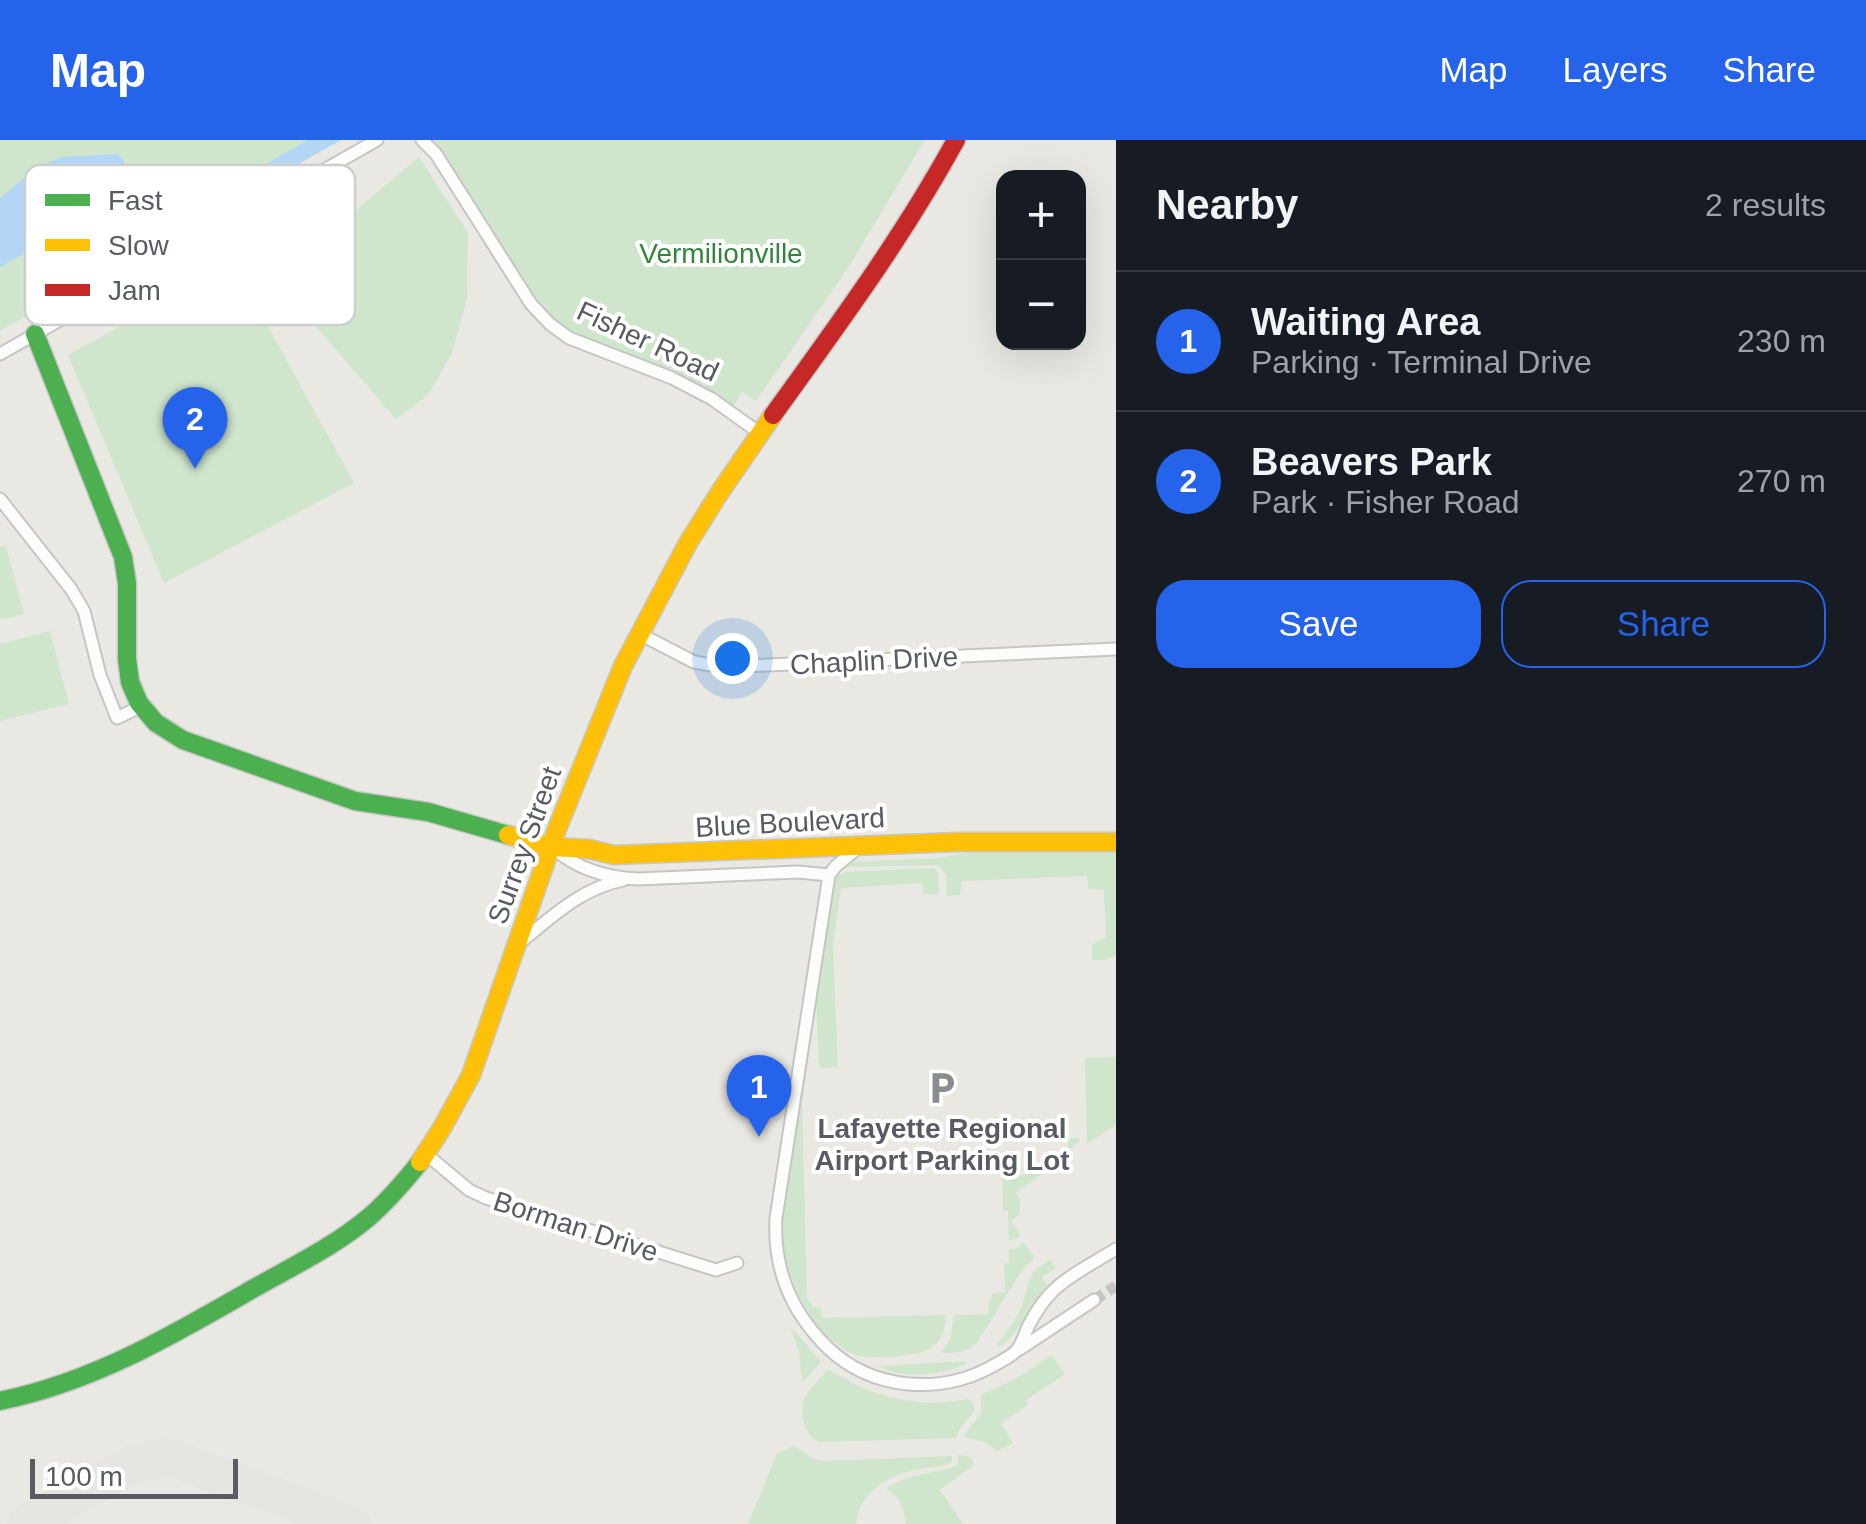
<!DOCTYPE html>
<html lang="en">
<head>
<meta charset="utf-8">
<style>
	body { margin:0; font-family:Arial,sans-serif; background:#242831; color:#f1f3f6 }
	.controls { position:absolute; right:30px; top:30px; display:grid; overflow:hidden; border-radius:20px; box-shadow:0 10px 40px #0002 }
	.controls button { width:90px; height:90px; display:grid; place-items:center; padding:0; border:0; border-bottom:2px solid #363941; background:#171b24; color:#f1f3f6; font:50px sans-serif }
	.scale { position:absolute; left:30px; bottom:25px; width:208px; box-sizing:border-box; padding-left:10px; border:5px solid #585b61; border-top:0; font-size:28px; line-height:35px; white-space:nowrap; color:#585b61; -webkit-text-stroke:8px #fff; paint-order:stroke }
	.you { position:absolute; left:732px; top:518px; width:35px; height:35px; margin:-25px; border:8px solid #fff; border-radius:50%; background:#1a73e8; box-shadow:0 0 0 15px #1a73e833 }
	.badge { display:grid; place-items:center; width:65px; height:65px; border-radius:50%; background:#2563eb; color:#fff; font-size:32px; font-weight:700 }
	.pin { position:absolute; translate:-50% -82px; filter:drop-shadow(0 2px 5px #0008) }
	.pin::after { content:''; position:absolute; top:52px; width:35px; height:30px; background:inherit; clip-path:polygon(0 0,100% 0,50% 100%) }
	.list { margin:0; padding:0; list-style:none }
	h2 { display:flex; justify-content:space-between; align-items:center; height:130px; margin:0; padding:0 40px; font-size:42px }
	h2 small { font-size:32px; font-weight:400; color:#9ea1a6 }
	.list li { display:grid; grid-template-columns:65px 1fr auto; gap:30px; align-items:center; box-sizing:border-box; height:140px; padding:0 40px; border-top:2px solid #363941 }
	.list b { display:block; font-size:38px; white-space:nowrap }
	.list p { margin:0; font-size:32px; white-space:nowrap; color:#9ea1a6 }
	.list em { font-size:32px; font-style:normal; color:#9ea1a6 }
	.actions { display:flex; gap:20px; padding:30px 40px }
	.actions a { flex:1; padding:22px 0; border:2px solid #2563eb; border-radius:30px; text-align:center; font-size:35px; color:#2563eb }
	.actions .main { background:#2563eb; color:#fff }
	.map { position:relative; flex:none; width:1116px; height:1384px; overflow:hidden }
	header { display:flex; align-items:center; gap:60px; box-sizing:border-box; height:140px; padding:0 50px; background:#2563eb; color:#fff }
	header strong { font-size:48px }
	nav { display:flex; gap:55px; margin-inline-start:auto; font-size:35px }
	main { display:flex }
	aside { flex:1; background:#171b24 }
	.map>svg:first-child { display:block }
</style>
</head>
<body>
<header>
<strong>Map</strong>
<nav><a>Map</a><a>Layers</a><a>Share</a></nav>
</header>
<main>
<div class="map">
<svg width="1116" height="1384" viewBox="0 0 1116 1384">
	<rect width="100%" height="100%" fill="#e9e8e2"/>
	<g fill="#cfe6cd">
		<path d="M0,0h316l-20,8 -83,61 -213,122z"/>
		<path d="M431,0h494l-79,131 -90,130 -14,-9 -10,17c-27,-21 -56,-37 -88,-49 -19,-7 -40,-10 -58,-20 -64,-33 -118,-139 -155,-200z"/>
		<path d="M419,17l49,76 -1,66 -15,54 -24,42 -32,24 -119,-137 2,-7z"/>
		<path d="M230,126l6,2 118,215 -190,100 -96,-228z"/>
		<path d="M6,406l18,68 -24,6v-73z"/>
		<path d="M50,491l19,73 -69,17v-77z"/>
		<path d="M984,709l127,1 5,3v102l-10,5h-14v-16l14,-6 -2,-48 -16,-1 -1,-13 -125,5 -2,14 -13,1 -1,-21 -7,-10 -90,2 -11,4 14,-9 88,-4z"/>
		<path d="M934,728l4,4 1,23 -15,-1 -2,-11 -81,5 -8,59 5,120 -16,1 -3,-3 -3,-65 18,-123 13,-5z"/>
		<path d="M1116,917v68l-29,19 -2,-86z"/>
		<path d="M806,936l-4,27 5,195 6,9 8,1 2,10 123,-3c-1,39 -29,40 -60,42 -13,0 -26,2 -37,-5 -35,-18 -57,-63 -65,-100 -6,-27 1,-56 5,-83 5,-30 10,-61 14,-91z"/>
		<path d="M1068,998h11v4l-20,14 3,5 -46,31 4,10v12l-9,7 10,15 -12,5 -1,-30 -5,-1 -1,-34 22,-1 44,-29z"/>
		<path d="M1024,1103l11,15 -12,11 -45,72c-10,12 -23,12 -38,12l10,-14 4,-24 35,-1 -1,-10 5,-11 12,-1 -1,-28 5,-1v-14h6z"/>
		<path d="M1050,1120l6,8 -14,9 6,10 -39,53 -10,7 -2,-3c9,-10 18,-23 24,-36 10,-24 2,-33 29,-48z"/>
		<path d="M790,1186l31,36 -17,19h-2l-3,-29z"/>
		<path d="M1052,1215l13,19 -39,26 2,5 -27,18 12,20 -16,8 -12,-9 -22,-5 18,-24v-18l34,-16z"/>
		<path d="M965,1221l1,3c-28,12 -61,15 -88,2z"/>
		<path d="M828,1229c43,28 89,40 140,30l5,4 1,9 -14,16 -4,10 -137,4c-17,-9 -19,-28 -15,-45z"/>
		<path d="M794,1306l20,13 11,2 127,-5v6c-11,5 -21,5 -32,7 -30,5 -61,23 -64,55h-108l29,-70z"/>
		<path d="M958,1315l13,2 3,8 -34,25 23,34h-57c-1,-14 -7,-29 -20,-35 22,-17 48,-14 72,-24z"/>
	</g>
	<g fill="#b3d6f6">
		<path d="M308,0h33l-71,40 -57,29 -17,-9 4,-16 23,4z"/>
		<path d="M118,14l6,7 6,23 -6,13 -124,70v-69l38,-31 24,-10z"/>
	</g>
	<g fill="none" stroke-linecap="round" stroke-linejoin="round">
		<path stroke="#e6e5e2" stroke-width="38" d="M26,1384l108,-61 30,-5 16,3 172,63"/>
		<path stroke="#c5c5c2" stroke-width="11" stroke-dasharray="11 5.5" stroke-linecap="butt" d="M1094,1160l22,-14"/>
		<g stroke="#c5c6c4" stroke-width="15">
			<g id="street">
				<path d="M422,0l14,14 95,150 19,20 19,14 103,40 40,21 49,35"/>
				<path d="M0,214l377,-214"/>
				<path d="M0,359l71,90 13,22 16,64 17,43 25,-12"/>
				<path d="M640,494l54,28 28,5 394,-18"/>
				<path d="M860,706l-24,20 -7,9 -53,343c-3,51 15,94 52,130 44,42 111,47 163,19 8,-5 20,-10 26,-17 6,-7 8,-19 13,-27 6,-11 14,-23 22,-31 15,-16 45,-31 64,-43"/>
				<path d="M552,707c25,22 53,31 86,32l160,-7 31,3"/>
				<path d="M517,805c34,-27 62,-56 106,-65"/>
				<path d="M426,1014l43,36 17,8 230,72 21,-7"/>
				<path d="M1020,1209l74,-49"/>
			</g>
		</g>
		<g stroke="#c6c7c6" stroke-width="21">
			<g id="fast">
				<path d="M35,194l88,223 4,26v76l3,23 9,21 17,20 27,17 172,61 73,11 80,23"/>
				<path d="M0,1261c91,-19 164,-61 244,-107 41,-24 87,-45 124,-76 20,-17 36,-36 52,-56"/>
			</g>
		</g>
		<g stroke="#c6c7c6" stroke-width="21">
			<g id="slow">
				<path d="M508,695l44,12 37,2 25,6 343,-13h159"/>
				<path d="M420,1022l22,-34 29,-53 86,-246 66,-163 65,-123 32,-51 53,-77"/>
			</g>
		</g>
		<g stroke="#c6c7c6" stroke-width="21">
			<path id="jam" d="M773,275c65,-90 130,-178 183,-275"/>
		</g>
		<use href="#street" stroke="#fcfcfb" stroke-width="11"/>
		<use href="#fast" stroke="#4caf50" stroke-width="18"/>
		<use href="#slow" stroke="#ffc107" stroke-width="18"/>
		<use href="#jam" stroke="#c62828" stroke-width="18"/>
	</g>
	<defs>
		<g id="parking-bare" transform="scale(2.7)"><path d="M-3.5-5.5H1a3.5 3.5 0 0 1 0 7H-1V5.5H-3.5ZM-1-3.4V-.6H.8a1.4 1.4 0 0 0 0-2.8Z" fill="#8b8c8e" stroke="#fff" stroke-width="2.5" paint-order="stroke"/></g>
	</defs>
	<g fill-rule="evenodd">
		<use href="#parking-bare" x="942" y="948"/>
	</g>
	<g text-anchor="middle" stroke-width="8" stroke-linejoin="round" paint-order="stroke">
		<g font-size="28" fill="#32863b" stroke="#fff">
			<text x="721" y="123">Vermilionville</text>
		</g>
		<g font-size="28" fill="#585b61" stroke="#fff">
			<text transform="translate(648 201) rotate(25)" y="10">Fisher Road</text>
			<text transform="translate(874 520) rotate(-3)" y="10">Chaplin Drive</text>
			<text transform="translate(790 682) rotate(-3)" y="10">Blue Boulevard</text>
			<text transform="translate(524 705) rotate(-70)" y="10">Surrey Street</text>
			<text transform="translate(576 1086) rotate(18)" y="10">Borman Drive</text>
		</g>
		<g font-size="28" font-weight="bold" fill="#585b61" stroke="#fff">
			<text x="942" y="998">Lafayette Regional<tspan x="942" dy="32">Airport Parking Lot</tspan></text>
		</g>
	</g>
	<rect x="25" y="25" width="330" height="160" rx="15" fill="#fff" stroke="#cdced0" stroke-width="2.5"/>
	<rect x="45" y="54" width="45" height="12" fill="#4caf50"/>
	<rect x="45" y="99" width="45" height="12" fill="#ffc107"/>
	<rect x="45" y="144" width="45" height="12" fill="#c62828"/>
	<g font-size="28" fill="#585b61">
		<text x="108" y="70">Fast</text>
		<text x="108" y="115">Slow</text>
		<text x="108" y="160">Jam</text>
	</g>
</svg>
<div class="controls">
<button>+</button>
<button>−</button>
</div>
<div class="scale">100 m</div>
<div class="you"></div>
<div class="pin badge" style="left:759px;top:997px">1</div>
<div class="pin badge" style="left:195px;top:329px">2</div>
</div>
<aside>
<h2>Nearby<small>2 results</small></h2>
<ul class="list">
<li><span class="badge">1</span><div><b>Waiting Area</b><p>Parking · Terminal Drive</p></div><em>230 m</em></li>
<li><span class="badge">2</span><div><b>Beavers Park</b><p>Park · Fisher Road</p></div><em>270 m</em></li>
</ul>
<div class="actions"><a class="main">Save</a><a>Share</a></div>
</aside>
</main>
</body>
</html>
